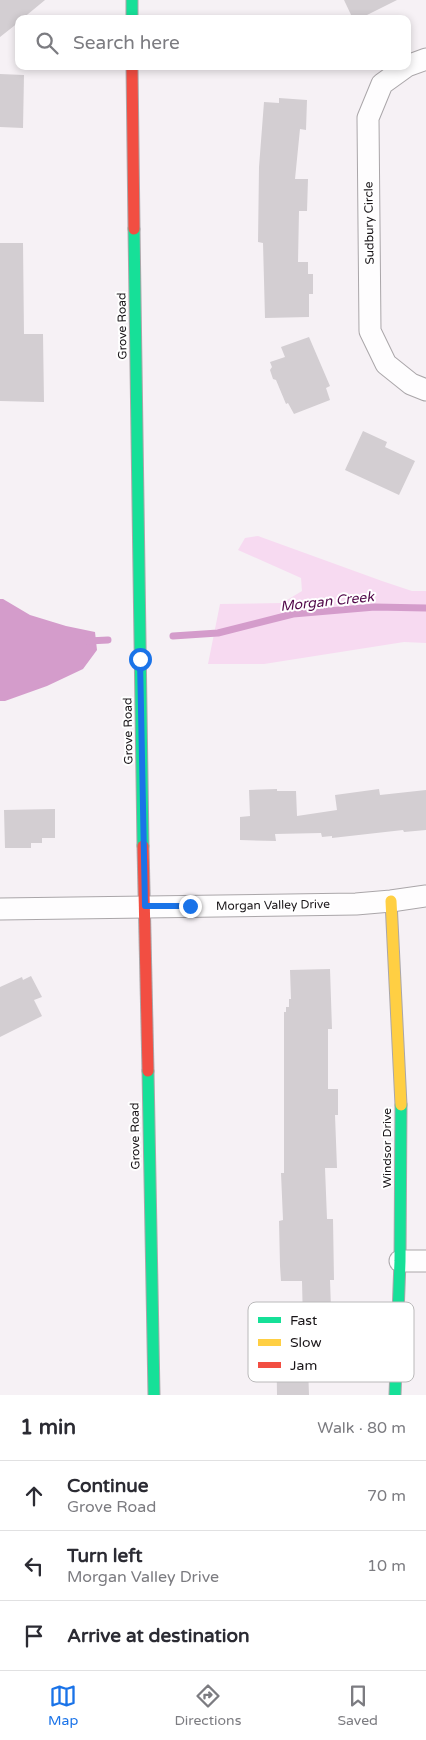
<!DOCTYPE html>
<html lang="en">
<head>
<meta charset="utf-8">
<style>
	body { margin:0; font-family:"Varela Round",sans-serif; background:#f7f7f7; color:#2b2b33 }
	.stop { position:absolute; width:15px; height:15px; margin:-11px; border:4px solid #1a73e8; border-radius:50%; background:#fff }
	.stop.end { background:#1a73e8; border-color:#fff; box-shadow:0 1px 5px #0008 }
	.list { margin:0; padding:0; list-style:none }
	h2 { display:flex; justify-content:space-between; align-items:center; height:65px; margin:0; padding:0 20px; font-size:21px }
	h2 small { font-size:16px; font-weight:400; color:#7c7c81 }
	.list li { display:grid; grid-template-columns:32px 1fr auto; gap:15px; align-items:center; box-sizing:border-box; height:70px; padding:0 20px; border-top:1px solid #e1e1e2 }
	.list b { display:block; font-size:19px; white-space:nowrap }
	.list p { margin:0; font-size:16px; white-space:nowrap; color:#7c7c81 }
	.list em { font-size:16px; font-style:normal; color:#7c7c81 }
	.icon { flex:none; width:28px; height:28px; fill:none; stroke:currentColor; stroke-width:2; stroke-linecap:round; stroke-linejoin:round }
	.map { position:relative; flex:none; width:426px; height:1395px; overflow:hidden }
	.search { position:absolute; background:#fff; box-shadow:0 2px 8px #0003; left:15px; right:15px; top:15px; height:55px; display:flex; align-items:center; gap:12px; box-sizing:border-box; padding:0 18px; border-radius:10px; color:#7c7c81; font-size:19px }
	.sheet { height:275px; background:#fff }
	nav { display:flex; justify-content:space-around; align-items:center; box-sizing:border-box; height:70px; border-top:1px solid #e1e1e2; background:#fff; font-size:14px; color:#7c7c81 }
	nav a { display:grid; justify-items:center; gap:2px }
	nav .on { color:#1a73e8 }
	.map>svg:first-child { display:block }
</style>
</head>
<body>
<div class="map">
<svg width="426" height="1395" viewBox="0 0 426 1395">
	<rect width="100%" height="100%" fill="#f6f1f5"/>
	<path fill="#f7daf1" d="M258,536l124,45 30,10h14v52l-22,-1 -140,22h-56l12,-60 62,-1 20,-12 -1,-13 -63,-28 7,-12z"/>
	<path fill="#d49ccb" d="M0,599h3l27,16 36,11 29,6 2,18 -14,19 -36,17 -42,15h-5z"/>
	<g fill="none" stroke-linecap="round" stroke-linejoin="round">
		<g stroke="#d49ccb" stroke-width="7">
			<path d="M173,636l45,-3 75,-19 82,-7 51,1"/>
			<path d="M88,641l20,-1"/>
		</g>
	</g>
	<g fill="#d3ced2">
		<path d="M0,0h45l-23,19h-3v3l-19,15z"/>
		<path d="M344,0h53l-38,19h-6z"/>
		<path d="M0,74l24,1 -1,53 -23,-1z"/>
		<path d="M279,98l28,2 -1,30 -6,-1 -5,50h13l-1,32h-8l-1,51h10v12h5v20h-4v23l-44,1 -2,-75 -5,-1 1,-75 5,-65 15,1z"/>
		<path d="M0,243h23l1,91h19l1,68 -44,-1z"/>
		<path d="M309,337l21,49 -4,2 4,12 -36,14 -6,-11 -2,1 -10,-24 -3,-1 -3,-9 2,-3 -2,-5 15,-5 -4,-10z"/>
		<path d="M363,431l24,11 -2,5 30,14 -16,34 -54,-25z"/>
		<path d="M277,789v2h19l1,25 40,-6 -2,-15 44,-6 1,6 46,-5v40l-22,2 -1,-2 -71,8v-2l-10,1 -1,-4 -46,1 1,7 -36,-1v-23l10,-1 -1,-26z"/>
		<path d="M55,809v29h-13v5h-11v5h-26l-1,-38z"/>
		<path d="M330,969l2,60h-4v60h10v26h-3l2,53h-12l2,51h6l1,61h-4l2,57 -10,1 1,13h-3v15h-12l1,29h-32l-1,-69 27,-3 -1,-42h-21l-1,-15 -1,-45 4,-1 -2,-47h3v-161h2v-5h3v-8h2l-1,-29z"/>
		<path d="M31,976l11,21 -8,3 8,16 -42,21v-50l22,-10 1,3z"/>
	</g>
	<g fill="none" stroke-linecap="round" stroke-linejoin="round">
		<g stroke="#aaa6a9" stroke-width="23">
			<g id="street">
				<path d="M426,59l-19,7 -25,18 -14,34 2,213 16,33 25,20 15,6"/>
				<path d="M0,909l356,-5 35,-3 35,-5"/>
				<path d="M400,1261h26"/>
			</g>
		</g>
		<g stroke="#aaa6a9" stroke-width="13">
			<g id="fast">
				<path d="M132,0v19"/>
				<path d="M134,229l9,617"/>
				<path d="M148,1071l6,324"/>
				<path d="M395,1395l5,-134 1,-156"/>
			</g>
		</g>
		<g stroke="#aaa6a9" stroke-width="13">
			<path id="slow" d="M391,901l10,204"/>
		</g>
		<g stroke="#aaa6a9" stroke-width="13">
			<g id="jam">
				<path d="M132,66l2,163"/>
				<path d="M143,846l5,225"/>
			</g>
		</g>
		<use href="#street" stroke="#fefdfe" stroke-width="21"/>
		<use href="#fast" stroke="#16e098" stroke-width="11"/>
		<use href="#slow" stroke="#ffcf43" stroke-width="11"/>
		<use href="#jam" stroke="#f24e42" stroke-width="11"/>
	</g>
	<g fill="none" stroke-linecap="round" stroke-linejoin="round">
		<path stroke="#1a73e8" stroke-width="6" d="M140,659l5,247h45"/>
	</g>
	<g text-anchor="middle" stroke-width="4" stroke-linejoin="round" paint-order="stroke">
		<g font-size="12" fill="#191518" stroke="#fff">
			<text transform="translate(369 223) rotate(-91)" y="4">Sudbury Circle</text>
			<text transform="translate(122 326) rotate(-91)" y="4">Grove Road</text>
			<text transform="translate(128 731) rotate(-91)" y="4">Grove Road</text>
			<text transform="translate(273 905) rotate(-1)" y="4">Morgan Valley Drive</text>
			<text transform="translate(135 1136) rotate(-91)" y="4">Grove Road</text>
			<text transform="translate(387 1148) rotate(-90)" y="4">Windsor Drive</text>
		</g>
		<g font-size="14" font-style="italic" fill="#510849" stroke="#fff">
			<text transform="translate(327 601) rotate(-6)" y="5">Morgan Creek</text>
		</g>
	</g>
	<rect x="248" y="1302" width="166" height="80" rx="8" fill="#fff" stroke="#bab9ba" stroke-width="1"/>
	<rect x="258" y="1317" width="23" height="6" fill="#16e098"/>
	<rect x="258" y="1339" width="23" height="7" fill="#ffcf43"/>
	<rect x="258" y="1362" width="23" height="6" fill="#f24e42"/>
	<g font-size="14" fill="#191518">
		<text x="290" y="1325">Fast</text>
		<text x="290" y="1347">Slow</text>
		<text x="290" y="1370">Jam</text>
	</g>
</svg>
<div class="stop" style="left:140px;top:659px"></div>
<div class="stop end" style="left:190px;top:906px"></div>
<div class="search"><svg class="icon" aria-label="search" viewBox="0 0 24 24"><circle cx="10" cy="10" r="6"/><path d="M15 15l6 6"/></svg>Search here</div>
</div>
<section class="sheet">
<h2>1 min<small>Walk · 80 m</small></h2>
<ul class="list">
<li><svg class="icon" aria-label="ahead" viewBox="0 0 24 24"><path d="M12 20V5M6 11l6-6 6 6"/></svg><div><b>Continue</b><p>Grove Road</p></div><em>70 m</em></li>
<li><svg class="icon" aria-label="left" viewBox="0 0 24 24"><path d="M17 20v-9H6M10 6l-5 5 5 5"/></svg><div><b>Turn left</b><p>Morgan Valley Drive</p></div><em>10 m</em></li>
<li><svg class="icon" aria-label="arrive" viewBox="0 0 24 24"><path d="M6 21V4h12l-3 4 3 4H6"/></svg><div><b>Arrive at destination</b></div></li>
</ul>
</section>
<nav>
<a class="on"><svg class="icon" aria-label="map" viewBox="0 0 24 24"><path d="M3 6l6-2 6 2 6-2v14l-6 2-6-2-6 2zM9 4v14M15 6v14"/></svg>Map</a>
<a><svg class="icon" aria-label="directions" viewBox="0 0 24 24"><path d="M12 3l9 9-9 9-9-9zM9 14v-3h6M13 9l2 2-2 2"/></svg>Directions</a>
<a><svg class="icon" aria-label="saved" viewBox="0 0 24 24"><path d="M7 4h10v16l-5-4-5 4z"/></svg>Saved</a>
</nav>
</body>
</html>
